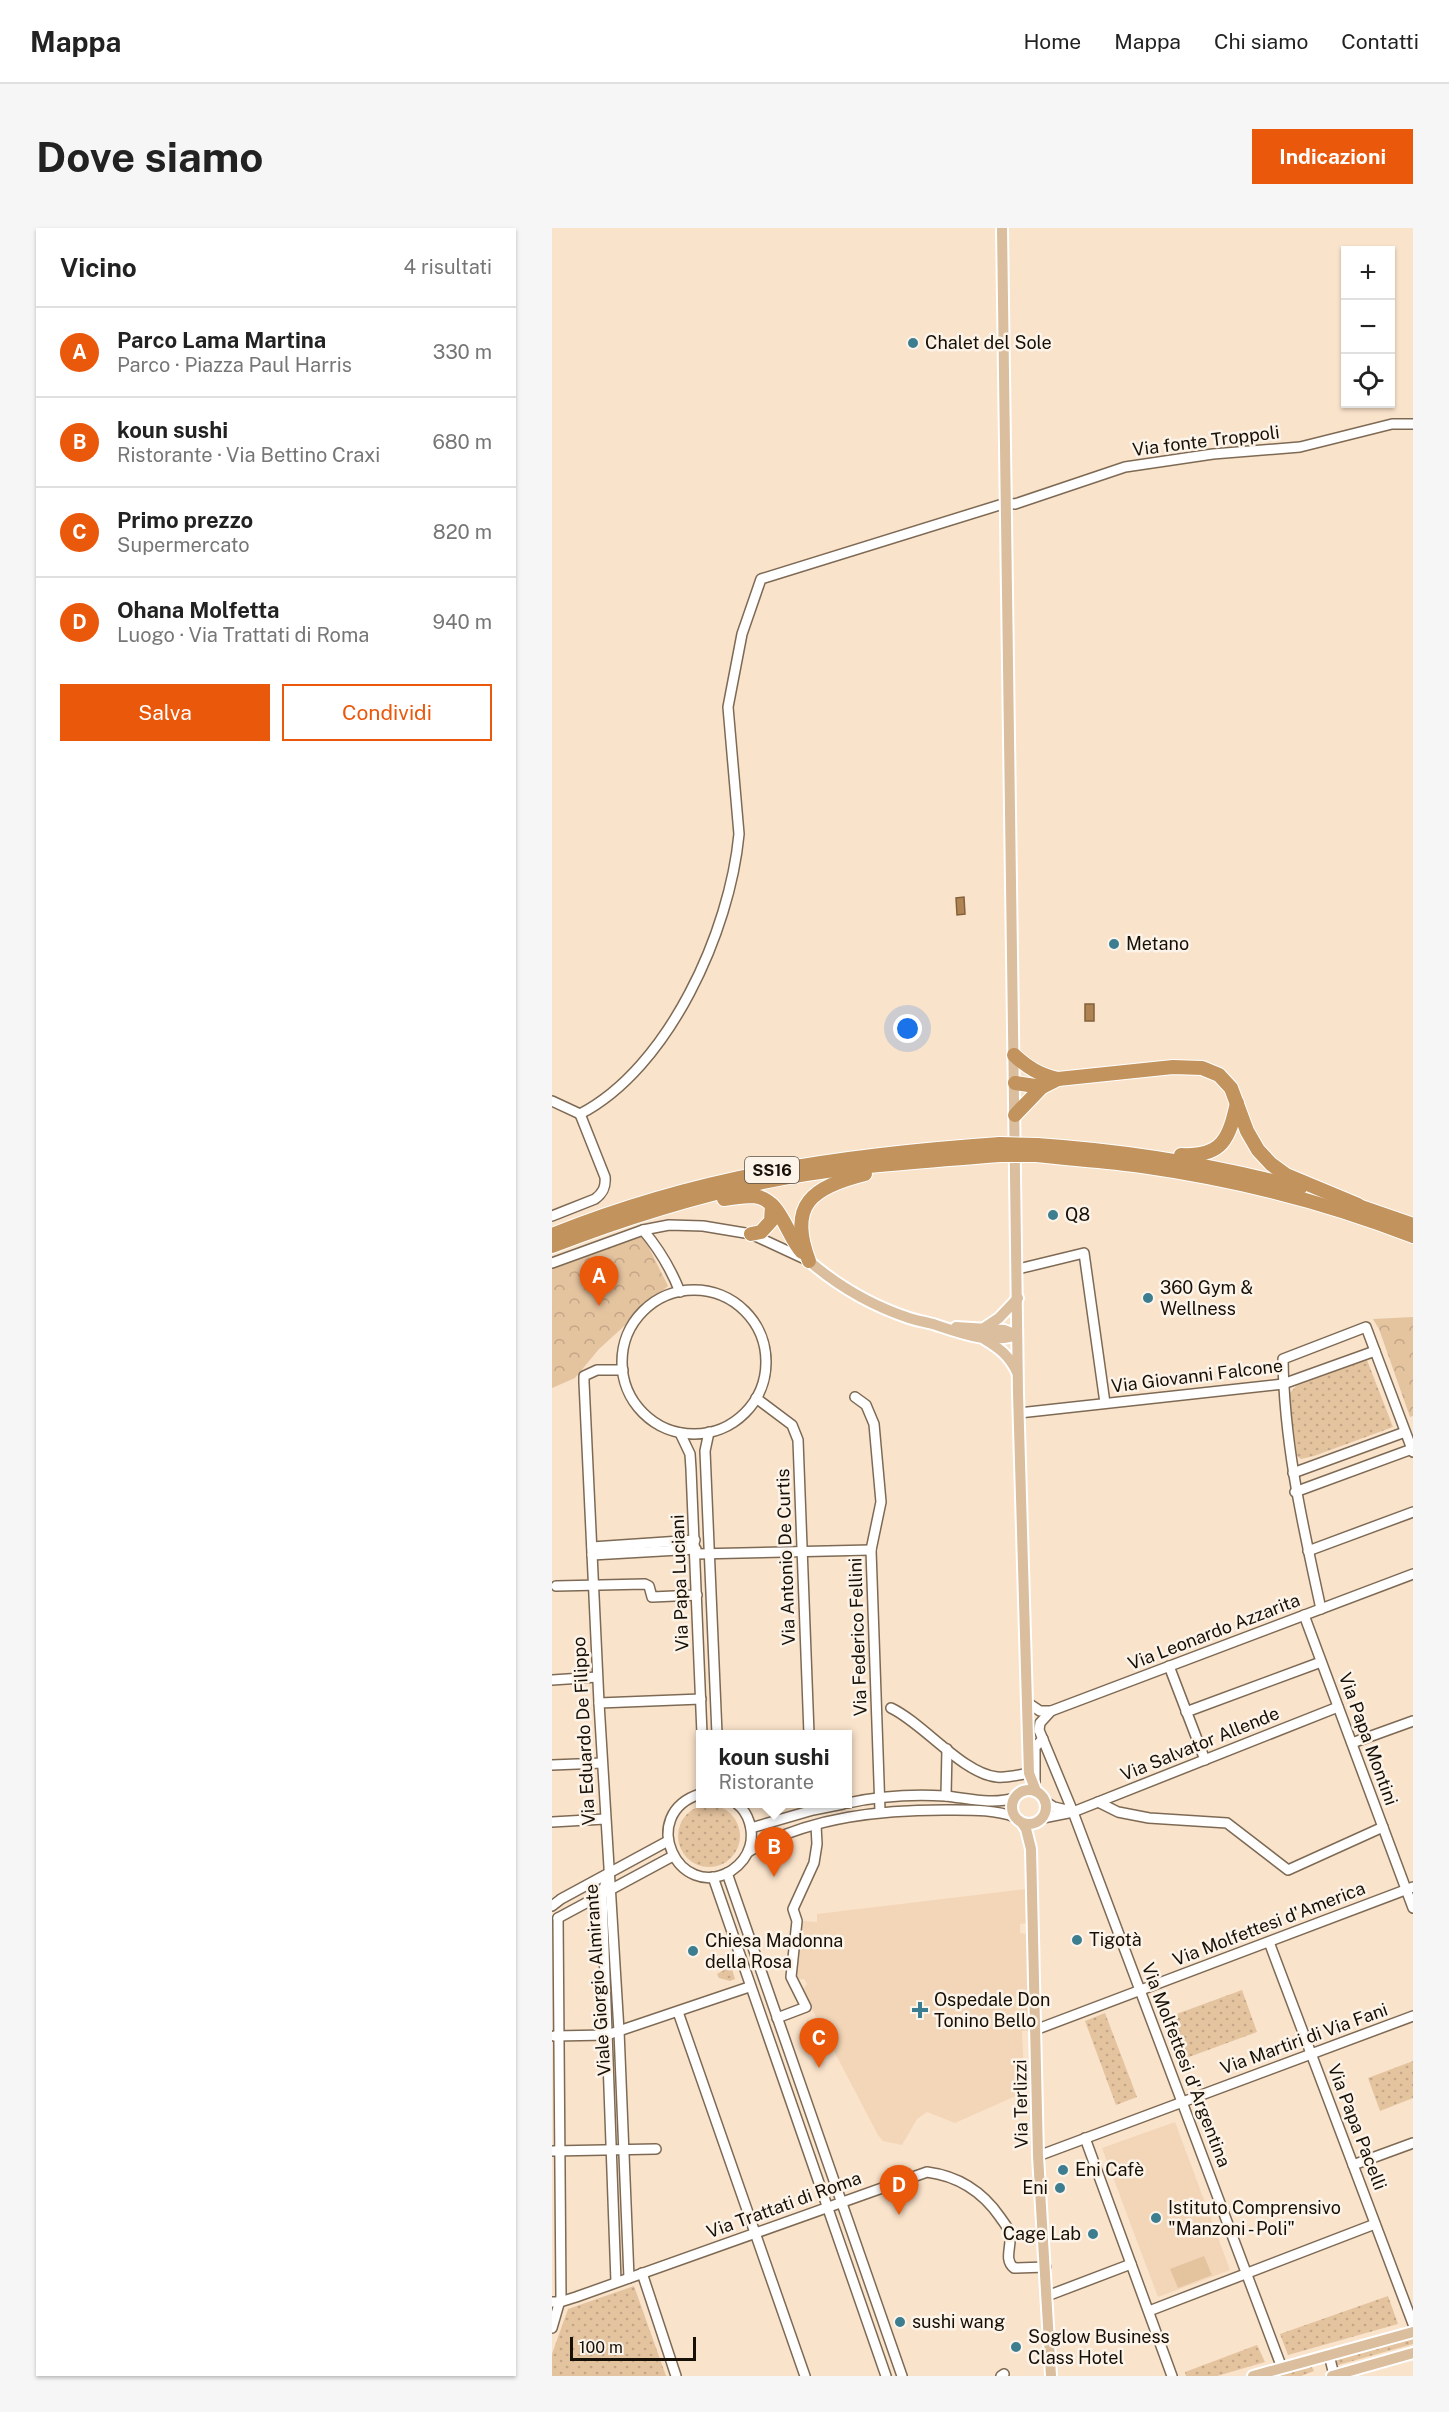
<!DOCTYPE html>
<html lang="it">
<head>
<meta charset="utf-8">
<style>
	body { margin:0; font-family:"Public Sans",sans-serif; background:#f6f6f6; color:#222 }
	.controls { position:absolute; right:18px; top:18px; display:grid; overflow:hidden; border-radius:0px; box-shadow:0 2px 4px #0004 }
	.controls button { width:54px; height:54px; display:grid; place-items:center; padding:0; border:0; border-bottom:2px solid #e0e0e0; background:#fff; color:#222; font:30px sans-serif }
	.scale { position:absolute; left:18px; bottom:15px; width:126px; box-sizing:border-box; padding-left:6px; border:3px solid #171007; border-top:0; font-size:16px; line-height:21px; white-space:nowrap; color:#171007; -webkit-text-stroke:4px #fcf3e9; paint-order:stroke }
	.you { position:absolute; left:356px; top:801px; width:21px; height:21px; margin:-15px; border:4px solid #fff; border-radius:50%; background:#1a73e8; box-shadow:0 0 0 9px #1a73e833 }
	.badge { display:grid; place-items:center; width:39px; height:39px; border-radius:50%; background:#ea580c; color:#fff; font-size:20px; font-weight:700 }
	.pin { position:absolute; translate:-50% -50px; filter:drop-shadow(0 2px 3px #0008) }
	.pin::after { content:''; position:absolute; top:32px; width:21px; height:18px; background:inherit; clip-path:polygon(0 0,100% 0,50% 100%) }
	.popup { position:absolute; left:144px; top:1502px; width:156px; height:78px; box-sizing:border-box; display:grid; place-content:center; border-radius:0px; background:#fff; filter:drop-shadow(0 2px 4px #0005); font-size:20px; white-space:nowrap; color:#767676 }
	.popup b { font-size:22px; color:#222 }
	.popup::after { content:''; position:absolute; left:50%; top:100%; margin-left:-12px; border:12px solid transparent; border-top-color:#fff }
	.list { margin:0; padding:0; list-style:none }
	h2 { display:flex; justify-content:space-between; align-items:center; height:78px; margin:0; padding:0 24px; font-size:26px }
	h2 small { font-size:20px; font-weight:400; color:#767676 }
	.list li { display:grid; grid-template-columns:39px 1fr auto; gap:18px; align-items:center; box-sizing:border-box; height:90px; padding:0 24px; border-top:2px solid #e0e0e0 }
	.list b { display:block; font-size:22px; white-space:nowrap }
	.list p { margin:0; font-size:20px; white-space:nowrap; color:#767676 }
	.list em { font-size:20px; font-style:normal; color:#767676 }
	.actions { display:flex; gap:12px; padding:18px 24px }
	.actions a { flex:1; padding:14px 0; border:2px solid #ea580c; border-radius:0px; text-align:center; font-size:21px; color:#ea580c }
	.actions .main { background:#ea580c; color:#fff }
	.icon { flex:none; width:33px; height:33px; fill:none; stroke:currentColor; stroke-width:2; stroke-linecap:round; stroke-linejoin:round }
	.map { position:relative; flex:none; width:861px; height:2148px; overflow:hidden; border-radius:0px }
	header { display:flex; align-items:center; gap:36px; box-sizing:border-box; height:84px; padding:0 30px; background:#fff; border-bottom:2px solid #e0e0e0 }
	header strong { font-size:28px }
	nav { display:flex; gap:33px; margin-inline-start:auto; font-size:21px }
	.intro { display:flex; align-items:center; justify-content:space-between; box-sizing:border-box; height:144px; padding:0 36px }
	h1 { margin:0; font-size:42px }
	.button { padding:15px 27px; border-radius:0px; background:#ea580c; color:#fff; font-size:21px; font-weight:700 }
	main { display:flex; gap:36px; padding:0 36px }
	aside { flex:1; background:#fff; border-radius:0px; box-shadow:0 2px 4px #0004 }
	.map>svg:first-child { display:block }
</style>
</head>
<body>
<header>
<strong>Mappa</strong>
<nav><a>Home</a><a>Mappa</a><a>Chi siamo</a><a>Contatti</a></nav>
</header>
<div class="intro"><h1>Dove siamo</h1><a class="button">Indicazioni</a></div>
<main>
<aside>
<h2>Vicino<small>4 risultati</small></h2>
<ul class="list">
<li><span class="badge">A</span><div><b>Parco Lama Martina</b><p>Parco · Piazza Paul Harris</p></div><em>330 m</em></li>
<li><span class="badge">B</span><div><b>koun sushi</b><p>Ristorante · Via Bettino Craxi</p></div><em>680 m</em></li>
<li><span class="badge">C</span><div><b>Primo prezzo</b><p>Supermercato</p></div><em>820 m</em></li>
<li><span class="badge">D</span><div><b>Ohana Molfetta</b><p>Luogo · Via Trattati di Roma</p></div><em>940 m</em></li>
</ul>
<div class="actions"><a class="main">Salva</a><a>Condividi</a></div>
</aside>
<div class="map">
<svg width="861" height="2148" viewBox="0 0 861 2148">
	<defs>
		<pattern id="grass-dots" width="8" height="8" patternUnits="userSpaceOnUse" patternTransform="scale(1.5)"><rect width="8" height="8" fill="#e4c39f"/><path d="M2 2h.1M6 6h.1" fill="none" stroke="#c3a687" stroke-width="1.8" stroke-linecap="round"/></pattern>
		<pattern id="park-crowns" width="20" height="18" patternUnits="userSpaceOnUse" patternTransform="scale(1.5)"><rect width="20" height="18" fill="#e4c39f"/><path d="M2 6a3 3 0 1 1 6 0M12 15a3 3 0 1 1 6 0" fill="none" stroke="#c3a687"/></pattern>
	</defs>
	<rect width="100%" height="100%" fill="#fae3cb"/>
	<g fill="#f3d6b8">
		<path d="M474,1661l1,34 -7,1v9l7,1 2,97h-7v2l3,59 -70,31 -28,-11 -10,7 -15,26 -19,-4 -5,-6 -76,-145 5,-6 -3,-5 -8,1 -1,-4 5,-50 4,-5 13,1v-8z"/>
		<path d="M623,1894l55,148 -72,27 -56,-149z"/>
	</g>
	<g fill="url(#grass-dots)">
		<path d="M815,1132l26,67 -79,29 -13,3 -4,-3 -8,-62 7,-8z"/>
		<circle cx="157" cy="1608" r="31"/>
		<path d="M179,1738l4,13 -5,2 -11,-3 -2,-4z"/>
		<path d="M690,1762l15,42 -79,29 -15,-42z"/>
		<path d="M553,1785l32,84 -21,8 -31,-84z"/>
		<path d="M861,1833v37l-33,13 -12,-33z"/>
		<path d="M82,2058l32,90h-114v-22l16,-45z"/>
		<path d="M836,2068l10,28 -110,31 -8,-21z"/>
		<path d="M861,2108v8l-75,21 -2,-1 2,-7z"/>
		<path d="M705,2117l8,17 -48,14h-31l-1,-4z"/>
		<path d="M759,2137l3,6 -13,5h-28z"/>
	</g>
	<g fill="url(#park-crowns)">
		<path d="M90,1006l26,52 -69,63 -24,29 -23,10v-119z"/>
		<path d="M861,1089v99l-3,1 -31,-88 -6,-10z"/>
	</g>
	<path fill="#e4c39f" d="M652,2028l8,19 -34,13 -8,-19z"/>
	<g fill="#b08452" stroke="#82613c" stroke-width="1.5">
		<path d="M412,669l1,17 -8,1 -1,-17z"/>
		<rect x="533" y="776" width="9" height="17"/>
	</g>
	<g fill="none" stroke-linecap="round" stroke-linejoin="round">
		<g stroke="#7e6a54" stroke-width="12">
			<g id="minor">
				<path d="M0,873l28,13"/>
				<path d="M28,886c89,-46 150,-183 159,-280l-11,-127 14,-73 19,-55 245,-76 9,1 110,-37 88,-13 87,-7 92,-23h21"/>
				<path d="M0,988l43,-17c8,-6 11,-12 10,-22l-25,-63"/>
				<path d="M91,1002c16,19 28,39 37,62"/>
				<path d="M0,1035l91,-33 26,-5 34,1 48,8 56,26"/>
				<path d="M466,1041l66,-16 21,150"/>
				<circle cx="142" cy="1134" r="72"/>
				<path d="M71,1142h-26l-13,6v6l15,321 20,328 10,247"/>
				<path d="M303,1169l11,8 8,19 7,78 -10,48 9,261"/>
				<path d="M204,1170l36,27 6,15 11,294"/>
				<path d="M467,1185l264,-29 92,-33"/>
				<path d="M157,1204l-4,19 12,283"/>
				<path d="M128,1205l10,21 1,15 11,265"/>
				<path d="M741,1245l112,-41"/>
				<path d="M743,1264l117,-43"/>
				<path d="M40,1319l103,-7"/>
				<path d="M756,1323l105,-39"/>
				<path d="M144,1326l175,-4"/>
				<path d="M40,1327l104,-6"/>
				<path d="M4,1358l89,-2 4,2 3,11 45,-2"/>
				<path d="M769,1381c-18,-83 -37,-165 -38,-250l83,-32 47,125"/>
				<path d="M752,1387l109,293"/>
				<path d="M617,1438l36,94"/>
				<path d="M0,1452l45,-3"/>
				<path d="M47,1475l102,-4"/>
				<path d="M476,1475l12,8h11l362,-137"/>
				<path d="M339,1480c32,15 72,66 106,69 10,1 22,-2 32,-4"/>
				<path d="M499,1483l-11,12 -1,7 34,82 209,556"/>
				<path d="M634,1484l135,-50"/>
				<path d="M800,1515l61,-22"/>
				<path d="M0,1537l50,-2"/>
				<path d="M483,1554v-35l8,-8"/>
				<path d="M148,1566c-63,20 -22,108 31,77 9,-6 16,-14 19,-25 4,-15 -1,-33 -13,-42"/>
				<path d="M394,1568l1,-47"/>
				<path d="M494,1574l8,5 17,4"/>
				<path d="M546,1574l20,10 31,6 78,5 61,47 95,-43"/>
				<path d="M296,1575c32,-7 64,-9 97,-7 22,2 47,9 69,2"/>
				<path d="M491,1590l30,-6 265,-105"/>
				<path d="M0,1594l53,-3"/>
				<path d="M199,1600l62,-18 30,-6"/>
				<path d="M196,1624c63,-36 137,-43 207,-42 20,0 41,0 60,7"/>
				<path d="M175,1645l175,503"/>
				<path d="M56,1648l-6,18 14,388"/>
				<path d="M161,1649l173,499"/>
				<path d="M0,1678l9,-7 107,-58"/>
				<path d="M6,1690l115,-62"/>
				<path d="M717,1714l144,382"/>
				<path d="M126,1784l127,364"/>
				<path d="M225,1790l29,-11 -15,-30 6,-56 -4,-12 21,-46 3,-19 -1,-19"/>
				<path d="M483,1802l378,-143"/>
				<path d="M2,1808l53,-1 142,-48"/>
				<path d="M533,1910l87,238"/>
				<path d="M0,1923l104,-2"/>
				<path d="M486,1928l375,-140"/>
				<path d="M801,1937l60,-22"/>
				<path d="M90,2045l34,103"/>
				<path d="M495,2068l84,-32"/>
				<path d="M0,2074h8l16,-5 351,-125c31,4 55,19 73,45 4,6 10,12 10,20 1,11 -6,23 4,31l32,-1"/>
				<path d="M597,2083l226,-87"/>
				<path d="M0,2100l9,-31 -3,-379"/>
				<path d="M777,2127l5,20"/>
				<path d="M449,2148l3,-2"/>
			</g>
		</g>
		<g stroke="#fff" stroke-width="14">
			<g id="major">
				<path d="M450,0l16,1165 11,380 7,18"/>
				<path d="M257,1033c29,25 64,45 100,57 9,3 18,4 27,7 27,9 53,19 81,10"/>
				<path d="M404,1099l48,3 13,5"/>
				<path d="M432,1100l15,-10 19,-20"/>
				<path d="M432,1111c15,9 25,16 33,33"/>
				<circle cx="477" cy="1579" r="17"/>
				<path d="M470,1595l4,6 5,20 7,307 13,220"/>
				<path d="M701,2148l160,-44"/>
				<path d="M780,2148l81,-23"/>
			</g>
		</g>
		<g stroke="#fff" stroke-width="16">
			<g id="highway">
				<path d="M462,827c14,13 26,20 44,24"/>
				<path d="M463,855l27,4"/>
				<path d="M463,887l27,-28 16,-8 115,-12 29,1 17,7 12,13 16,43 11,19 13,14 15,11 72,30"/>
				<path d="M485,917c89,6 176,20 263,43"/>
				<path d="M484,927c35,4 71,6 106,11 92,13 184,36 271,70"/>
				<path d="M629,927c42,2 48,-17 56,-52"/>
				<path d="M172,971c9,-1 19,-3 29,-3 28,2 33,39 49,56"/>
				<path d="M798,975l63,22"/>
				<path d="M199,1006l10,-2 10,-11 1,-16"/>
				<path d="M0,1007c149,-60 290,-80 448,-91"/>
				<path d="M0,1018c75,-29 152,-53 231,-68 72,-13 145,-17 217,-23"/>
				<path d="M257,1033c-22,-57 4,-74 56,-87"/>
			</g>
		</g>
		<use href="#minor" stroke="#fff" stroke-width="9"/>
		<use href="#major" stroke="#dabe9e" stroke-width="10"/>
		<use href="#highway" stroke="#c2935d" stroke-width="14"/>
		<g stroke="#fff" stroke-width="16" stroke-linecap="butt">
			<g id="highway-bridge">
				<path d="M448,916l37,1"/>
				<path d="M448,927h36"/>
			</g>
		</g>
		<use href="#highway-bridge" stroke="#c2935d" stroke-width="14"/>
	</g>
	<g fill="#3d7d90" stroke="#fcf3e9" stroke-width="2">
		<circle cx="361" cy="115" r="6"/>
		<circle cx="562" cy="716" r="6"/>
		<circle cx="501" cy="987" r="6"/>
		<circle cx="596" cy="1070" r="6"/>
		<circle cx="525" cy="1712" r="6"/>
		<circle cx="141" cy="1723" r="6"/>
		<path d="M365 1773h6v6h6v6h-6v6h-6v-6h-6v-6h6z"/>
		<circle cx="511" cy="1942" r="6"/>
		<circle cx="508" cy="1960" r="6"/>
		<circle cx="604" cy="1990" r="6"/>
		<circle cx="541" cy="2006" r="6"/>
		<circle cx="348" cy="2094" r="6"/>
		<circle cx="464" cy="2119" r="6"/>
	</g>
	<g text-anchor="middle" stroke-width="5" stroke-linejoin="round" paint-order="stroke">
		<rect fill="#fcf3e9" stroke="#5c544b" stroke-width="1.5" x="193" y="929" width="54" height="26" rx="4.5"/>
		<g font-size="16" font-weight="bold" fill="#171007">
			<text x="220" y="948">SS16</text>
		</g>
		<g font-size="18" fill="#171007" stroke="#fcf3e9" text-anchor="start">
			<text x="373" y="121">Chalet del Sole</text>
			<text x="574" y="722">Metano</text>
			<text x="513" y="993">Q8</text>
			<text x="608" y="1066">360 Gym &amp;<tspan x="608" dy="21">Wellness</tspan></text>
			<text x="537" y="1718">Tigotà</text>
			<text x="153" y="1719">Chiesa Madonna<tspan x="153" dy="21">della Rosa</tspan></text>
			<text x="382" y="1778">Ospedale Don<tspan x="382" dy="21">Tonino Bello</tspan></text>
			<text x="523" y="1948">Eni Cafè</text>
			<text x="496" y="1966" text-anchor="end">Eni</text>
			<text x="616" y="1986">Istituto Comprensivo<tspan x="616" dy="21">"Manzoni - Poli"</tspan></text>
			<text x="529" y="2012" text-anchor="end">Cage Lab</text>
			<text x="360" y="2100">sushi wang</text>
			<text x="476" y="2115">Soglow Business<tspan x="476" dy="21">Class Hotel</tspan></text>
		</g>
		<g font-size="18" fill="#171007" stroke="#fcf3e9">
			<text transform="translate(654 213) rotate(-7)" y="6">Via fonte Troppoli</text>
			<text transform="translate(645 1148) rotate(-7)" y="6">Via Giovanni Falcone</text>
			<text transform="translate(234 1329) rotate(-92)" y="6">Via Antonio De Curtis</text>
			<text transform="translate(128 1355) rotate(-92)" y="6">Via Papa Luciani</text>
			<text transform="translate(662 1404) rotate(-21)" y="6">Via Leonardo Azzarita</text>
			<text transform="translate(306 1409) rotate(-92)" y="6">Via Federico Fellini</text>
			<text transform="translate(32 1503) rotate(-93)" y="6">Via Eduardo De Filippo</text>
			<text transform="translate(816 1511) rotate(70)" y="6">Via Papa Montini</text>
			<text transform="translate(648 1516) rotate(-22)" y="6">Via Salvator Allende</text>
			<text transform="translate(717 1696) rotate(-21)" y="6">Via Molfettesi d'America</text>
			<text transform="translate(46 1752) rotate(-94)" y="6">Viale Giorgio Almirante</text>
			<text transform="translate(752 1811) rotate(-20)" y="6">Via Martiri di Via Fani</text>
			<text transform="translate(634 1837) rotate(69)" y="6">Via Molfettesi d'Argentina</text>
			<text transform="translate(469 1876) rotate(-91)" y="6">Via Terlizzi</text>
			<text transform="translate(805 1899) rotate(69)" y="6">Via Papa Pacelli</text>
			<text transform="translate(232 1977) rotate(-20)" y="6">Via Trattati di Roma</text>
		</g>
	</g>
</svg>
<div class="controls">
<button>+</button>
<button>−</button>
<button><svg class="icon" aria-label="locate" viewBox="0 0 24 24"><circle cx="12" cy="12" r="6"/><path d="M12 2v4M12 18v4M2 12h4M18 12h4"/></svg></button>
</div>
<div class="scale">100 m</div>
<div class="you"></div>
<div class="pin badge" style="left:47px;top:1078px">A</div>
<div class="pin badge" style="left:222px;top:1649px">B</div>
<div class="popup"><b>koun sushi</b>Ristorante</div>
<div class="pin badge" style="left:267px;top:1840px">C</div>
<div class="pin badge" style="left:347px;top:1987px">D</div>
</div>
</main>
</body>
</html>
